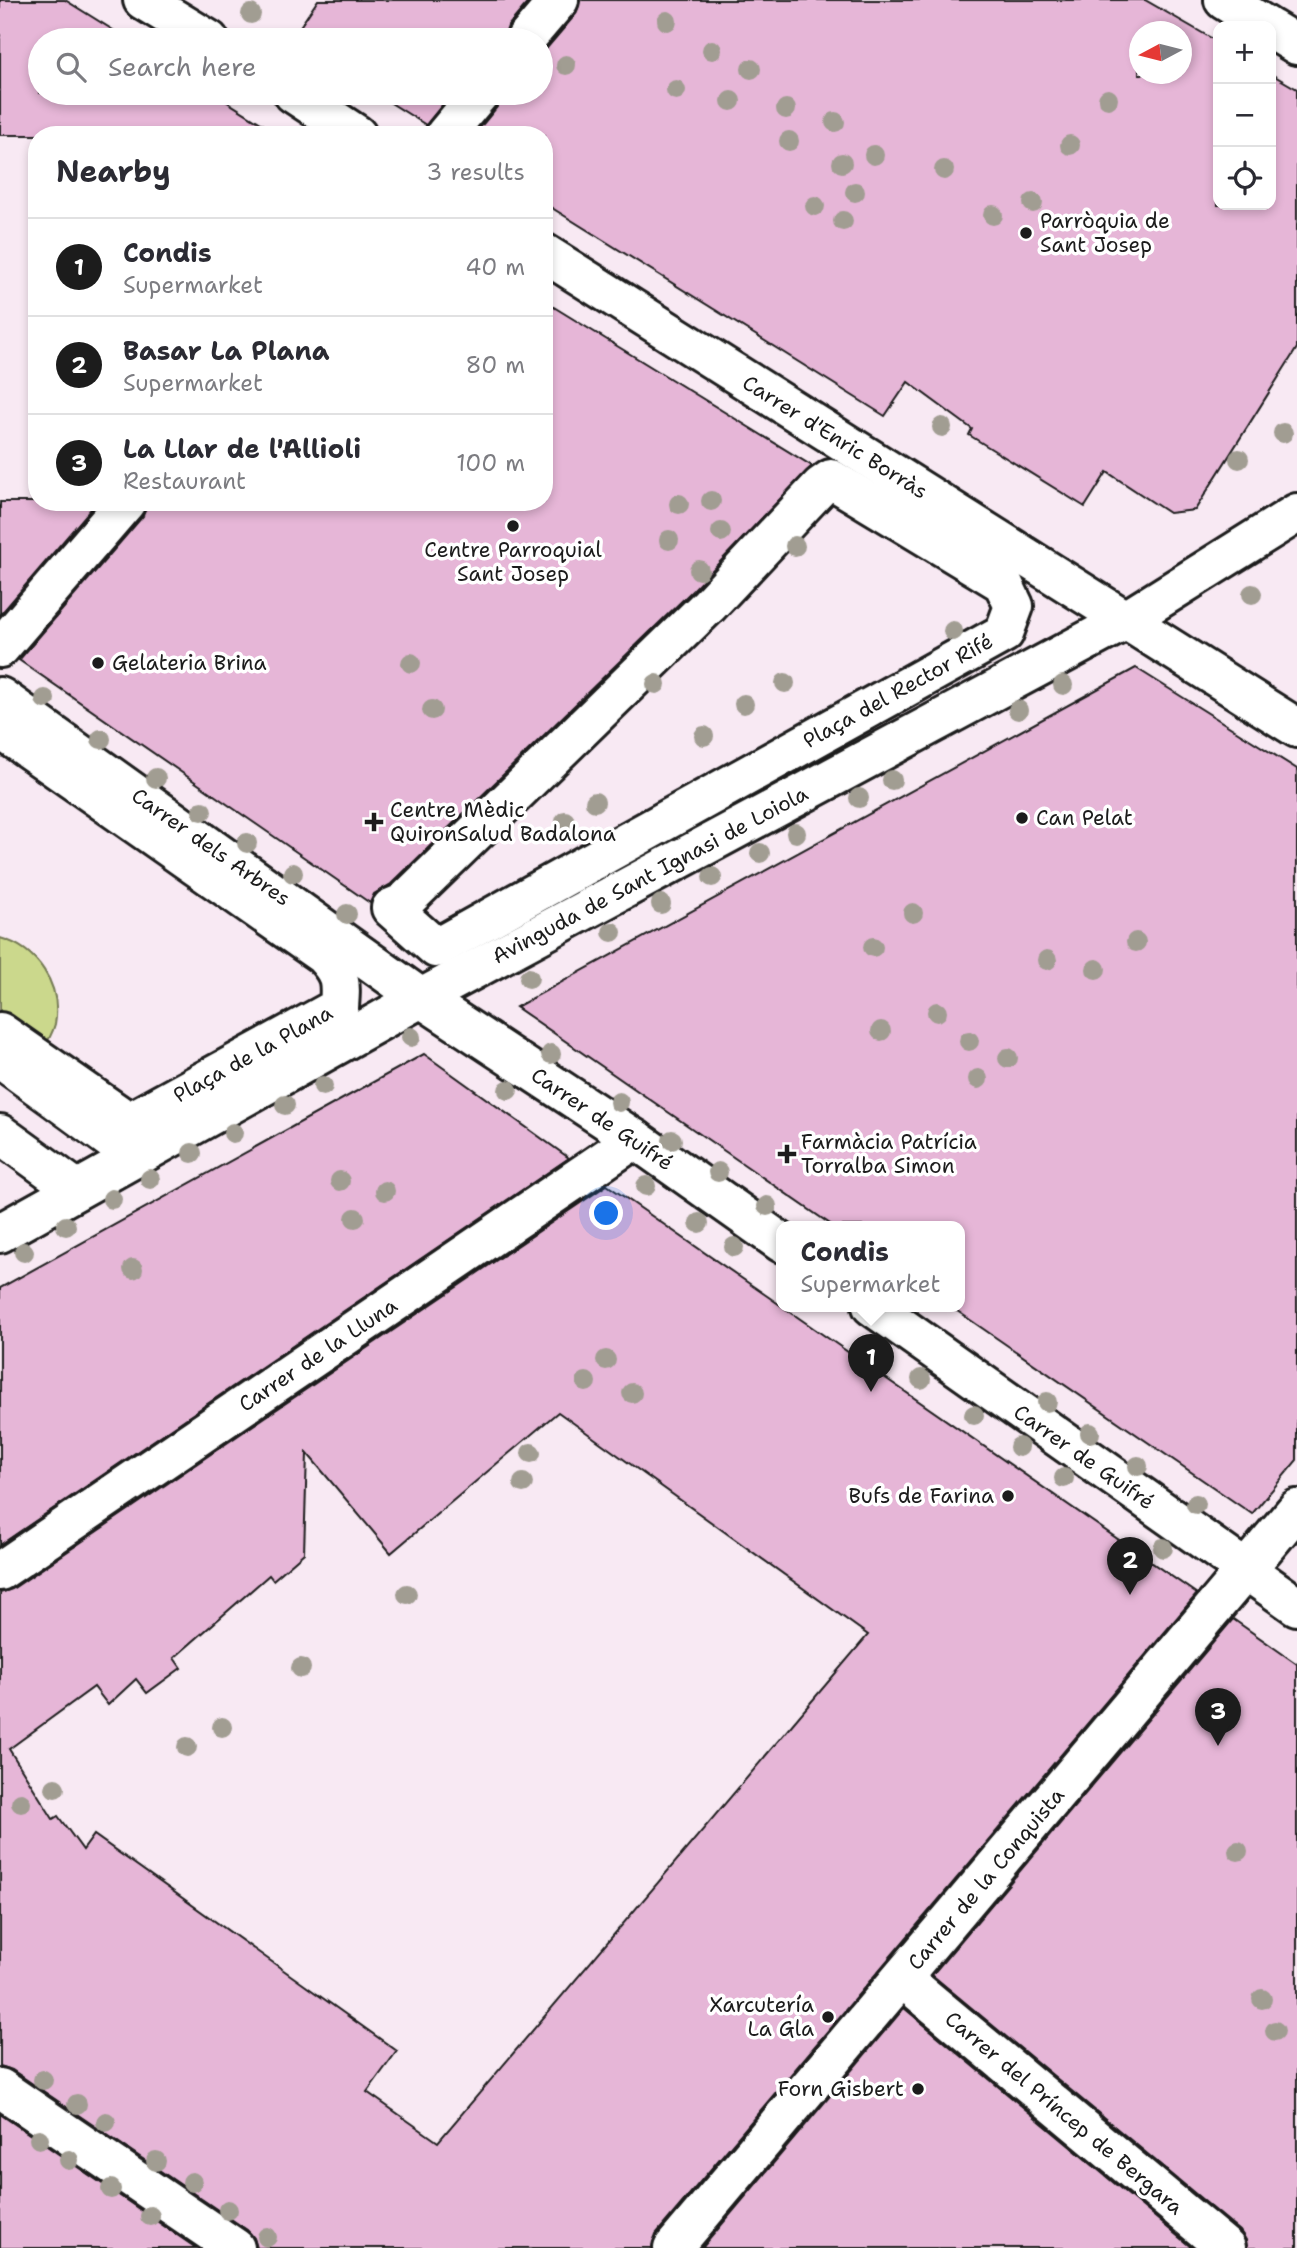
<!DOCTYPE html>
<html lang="en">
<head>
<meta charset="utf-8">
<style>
	body { margin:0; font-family:"Shantell Sans",sans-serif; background:#f2f2f3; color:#2b2b33 }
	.controls { position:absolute; right:21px; top:21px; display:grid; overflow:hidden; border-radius:14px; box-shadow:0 4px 10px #0003 }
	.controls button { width:63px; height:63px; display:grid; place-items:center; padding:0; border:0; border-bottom:2px solid #e1e1e2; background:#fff; color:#2b2b33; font:35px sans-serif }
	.compass { position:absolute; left:1129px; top:21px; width:63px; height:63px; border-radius:50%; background:#fff; box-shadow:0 4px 10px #0003; rotate:263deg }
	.you { position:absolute; left:607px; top:1214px; width:24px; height:24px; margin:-18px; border:5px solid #fff; border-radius:50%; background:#1a73e8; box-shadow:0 0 0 10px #1a73e833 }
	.badge { display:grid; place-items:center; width:46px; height:46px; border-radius:50%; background:#1c1c1c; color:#fff; font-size:23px; font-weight:700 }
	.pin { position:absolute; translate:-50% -58px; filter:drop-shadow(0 2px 4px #0008) }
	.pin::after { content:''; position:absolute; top:37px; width:24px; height:21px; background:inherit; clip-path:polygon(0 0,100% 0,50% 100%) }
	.popup { position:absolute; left:776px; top:1221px; width:189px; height:91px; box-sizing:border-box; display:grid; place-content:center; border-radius:14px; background:#fff; filter:drop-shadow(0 2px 5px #0005); font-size:23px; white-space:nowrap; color:#7c7c81 }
	.popup b { font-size:26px; color:#2b2b33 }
	.popup::after { content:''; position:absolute; left:50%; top:100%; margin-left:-14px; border:14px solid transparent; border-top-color:#fff }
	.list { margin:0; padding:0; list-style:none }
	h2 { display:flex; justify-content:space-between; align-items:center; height:91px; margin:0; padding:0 28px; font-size:30px }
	h2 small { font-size:23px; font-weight:400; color:#7c7c81 }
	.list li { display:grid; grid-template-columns:46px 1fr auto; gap:21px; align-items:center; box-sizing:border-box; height:98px; padding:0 28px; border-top:2px solid #e1e1e2 }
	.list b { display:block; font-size:26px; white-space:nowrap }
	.list p { margin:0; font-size:23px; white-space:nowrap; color:#7c7c81 }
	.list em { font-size:23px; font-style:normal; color:#7c7c81 }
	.icon { flex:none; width:38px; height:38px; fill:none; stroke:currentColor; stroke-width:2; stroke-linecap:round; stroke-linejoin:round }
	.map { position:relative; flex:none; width:1297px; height:2248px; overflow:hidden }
	.search { position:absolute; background:#fff; box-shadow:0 4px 10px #0003; left:28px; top:28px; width:525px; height:77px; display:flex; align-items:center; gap:18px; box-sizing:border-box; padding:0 24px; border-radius:38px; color:#7c7c81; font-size:26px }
	.panel { position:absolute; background:#fff; box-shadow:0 4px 10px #0003; left:28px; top:126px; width:525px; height:385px; border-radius:28px }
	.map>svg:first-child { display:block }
</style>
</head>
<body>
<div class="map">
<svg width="1297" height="2248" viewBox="0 0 1297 2248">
	<rect width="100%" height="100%" fill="#f8e9f3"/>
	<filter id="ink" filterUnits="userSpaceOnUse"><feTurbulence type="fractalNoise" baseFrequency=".0143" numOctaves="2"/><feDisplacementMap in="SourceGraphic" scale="14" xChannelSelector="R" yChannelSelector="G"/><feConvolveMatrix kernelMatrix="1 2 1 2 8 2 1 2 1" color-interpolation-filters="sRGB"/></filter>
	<g filter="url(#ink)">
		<path fill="#cbd88c" stroke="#747a54" stroke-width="2" d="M0,938c37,10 62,47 55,86 -3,11 -9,21 -15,30l-40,-29z"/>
		<g fill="#e6b6d7" stroke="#1c1c1c" stroke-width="2" fill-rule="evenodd">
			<path d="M0,0h65l64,40h-89v53h173l67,42h-280z"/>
			<path d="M318,0h212l-22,26 -4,14h-213z"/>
			<path d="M580,0h565l73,42v163h53v-131l26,15v259l-102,162 -26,3 -62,-41 -22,35 -116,-72 3,-6 -64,-47 -23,34 -341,-213v-68h-70l23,-28 4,-14h40v-38l35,-41zM1139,32h42v42h-42z"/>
			<path d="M375,93h77l-26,32z"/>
			<path d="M544,301l268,165 -119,124 -302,294 -17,10 -4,9 -351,-243 124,-144 4,-14h397z"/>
			<path d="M0,502h97l-97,113z"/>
			<path d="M1136,668l161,101v691l-45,54 -302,-208h10v-80h-127l-317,-219z"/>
			<path d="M424,1054l145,104 -569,387v-257z"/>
			<path d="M607,1185l590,409 -541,640 -4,14h-395l-3,-10 -7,-8 -235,-160 -12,-4v-473l12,-4zM558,1412l310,223 -430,507 -71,-50 30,-41 -303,-216 -11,15 -25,-34 -5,3 -44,-70 85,-62 14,18 28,-26 11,14 34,-25 -7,-10 95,-83 4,5 31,-27 3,-100 84,100z"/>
			<path d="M1233,1619l64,45v584h-50l-1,-8 -6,-9 -308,-256z"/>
			<path d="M904,2008l288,240h-490z"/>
			<path d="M0,2114l196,134h-196z"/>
		</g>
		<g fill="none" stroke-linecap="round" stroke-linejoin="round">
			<g stroke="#1c1c1c" stroke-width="38">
				<path id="service" d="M0,1062l133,97"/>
			</g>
			<g stroke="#1c1c1c" stroke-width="44">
				<g id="pedestrian">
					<path d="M831,479l172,104 11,23 -10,27 -568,315 -45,-40 12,-5 306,-298 112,-119z"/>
					<path d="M0,729l323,226c18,19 18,26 16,52l-210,115 -129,-90"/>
				</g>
			</g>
			<g stroke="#1c1c1c" stroke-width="44">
				<g id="minor">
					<path d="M143,0l66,40"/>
					<path d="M1224,0l42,26"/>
					<path d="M1271,29l26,16"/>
					<path d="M525,40l34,-40"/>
					<path d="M293,93l64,42"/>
					<path d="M445,135l35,-42"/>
					<path d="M544,253l753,475"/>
					<path d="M0,648l126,-146"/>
					<path d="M0,697l421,301 214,141 147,104"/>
					<path d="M0,1134l76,55"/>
					<path d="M0,1233l421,-235 705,-378 171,-107"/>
					<path d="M872,1306l425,300"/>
					<path d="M0,1571l635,-432"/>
					<path d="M902,1978l324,270"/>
					<path d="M0,2088l235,160"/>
					<path d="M673,2248l624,-739"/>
				</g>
			</g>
			<use href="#service" stroke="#fff" stroke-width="33"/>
			<use href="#pedestrian" stroke="#fff" stroke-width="38"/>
			<use href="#minor" stroke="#fff" stroke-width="38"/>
		</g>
		<g fill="#a19d92">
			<circle cx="251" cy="14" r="10"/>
			<circle cx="667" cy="21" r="10"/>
			<circle cx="712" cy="50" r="10"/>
			<circle cx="566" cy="65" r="10"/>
			<circle cx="751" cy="69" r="10"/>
			<circle cx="676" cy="90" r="10"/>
			<circle cx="1108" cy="99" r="10"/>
			<circle cx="731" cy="101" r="10"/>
			<circle cx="786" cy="109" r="10"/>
			<circle cx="835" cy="122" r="10"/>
			<circle cx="789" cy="141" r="10"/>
			<circle cx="1070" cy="145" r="10"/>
			<circle cx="874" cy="155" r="10"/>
			<circle cx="842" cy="163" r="10"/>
			<circle cx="944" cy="170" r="10"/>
			<circle cx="855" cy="192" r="10"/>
			<circle cx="1033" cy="203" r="10"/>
			<circle cx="815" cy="206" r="10"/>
			<circle cx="993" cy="215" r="10"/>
			<circle cx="843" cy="221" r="10"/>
			<circle cx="942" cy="427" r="10"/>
			<circle cx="1283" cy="433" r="10"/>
			<circle cx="1239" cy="459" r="10"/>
			<circle cx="711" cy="501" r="10"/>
			<circle cx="679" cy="504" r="10"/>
			<circle cx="721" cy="532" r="10"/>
			<circle cx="669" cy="540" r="10"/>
			<circle cx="795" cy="546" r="10"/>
			<circle cx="699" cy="570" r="10"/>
			<circle cx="1252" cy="594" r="10"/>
			<circle cx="953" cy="631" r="10"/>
			<circle cx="411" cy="663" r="10"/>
			<circle cx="785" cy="683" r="10"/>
			<circle cx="656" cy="684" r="10"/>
			<circle cx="1063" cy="685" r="10"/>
			<circle cx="45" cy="699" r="10"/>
			<circle cx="744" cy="704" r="10"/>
			<circle cx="432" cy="710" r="10"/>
			<circle cx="1018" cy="710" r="10"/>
			<circle cx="704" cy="736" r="10"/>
			<circle cx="101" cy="739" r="10"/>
			<circle cx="156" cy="778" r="10"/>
			<circle cx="892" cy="780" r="10"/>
			<circle cx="859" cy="798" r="10"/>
			<circle cx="595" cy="802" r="10"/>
			<circle cx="202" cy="811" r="10"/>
			<circle cx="565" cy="821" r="10"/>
			<circle cx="796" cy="833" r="10"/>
			<circle cx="247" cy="843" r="10"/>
			<circle cx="760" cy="853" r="10"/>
			<circle cx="293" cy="873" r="10"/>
			<circle cx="712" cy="877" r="10"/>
			<circle cx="661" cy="904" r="10"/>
			<circle cx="913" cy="913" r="10"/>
			<circle cx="347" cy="914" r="10"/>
			<circle cx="612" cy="932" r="10"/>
			<circle cx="1136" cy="942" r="10"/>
			<circle cx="873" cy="947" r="10"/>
			<circle cx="1047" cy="960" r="10"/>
			<circle cx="1096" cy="969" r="10"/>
			<circle cx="529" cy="978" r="10"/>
			<circle cx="937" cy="1012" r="10"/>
			<circle cx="881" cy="1031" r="10"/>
			<circle cx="411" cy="1037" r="10"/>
			<circle cx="969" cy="1041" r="10"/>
			<circle cx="551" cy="1054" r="10"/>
			<circle cx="1008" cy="1058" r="10"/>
			<circle cx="978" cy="1079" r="10"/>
			<circle cx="323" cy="1086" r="10"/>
			<circle cx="508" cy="1090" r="10"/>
			<circle cx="619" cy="1102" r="10"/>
			<circle cx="285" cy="1105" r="10"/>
			<circle cx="233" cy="1133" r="10"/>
			<circle cx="672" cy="1140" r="10"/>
			<circle cx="192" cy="1153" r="10"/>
			<circle cx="718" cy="1172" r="10"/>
			<circle cx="150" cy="1179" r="10"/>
			<circle cx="340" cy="1181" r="10"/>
			<circle cx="646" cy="1186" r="10"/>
			<circle cx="385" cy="1191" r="10"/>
			<circle cx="112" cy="1199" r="10"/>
			<circle cx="767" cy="1206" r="10"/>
			<circle cx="355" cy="1218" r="10"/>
			<circle cx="699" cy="1223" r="10"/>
			<circle cx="66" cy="1226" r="10"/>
			<circle cx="734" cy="1247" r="10"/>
			<circle cx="24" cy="1252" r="10"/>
			<circle cx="133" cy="1269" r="10"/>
			<circle cx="879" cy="1349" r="10"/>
			<circle cx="606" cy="1360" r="10"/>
			<circle cx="921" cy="1379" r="10"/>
			<circle cx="586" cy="1382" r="10"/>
			<circle cx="632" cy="1393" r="10"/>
			<circle cx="1047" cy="1402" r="10"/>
			<circle cx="974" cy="1415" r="10"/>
			<circle cx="1090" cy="1433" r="10"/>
			<circle cx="1019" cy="1447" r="10"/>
			<circle cx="531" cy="1453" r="10"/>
			<circle cx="1138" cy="1466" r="10"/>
			<circle cx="1064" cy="1478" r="10"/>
			<circle cx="523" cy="1483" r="10"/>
			<circle cx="1196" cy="1504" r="10"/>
			<circle cx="1163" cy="1548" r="10"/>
			<circle cx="407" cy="1594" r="10"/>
			<circle cx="301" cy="1668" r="10"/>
			<circle cx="222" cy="1727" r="10"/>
			<circle cx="187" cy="1747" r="10"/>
			<circle cx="55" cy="1788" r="10"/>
			<circle cx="21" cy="1803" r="10"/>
			<circle cx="1238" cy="1851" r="10"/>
			<circle cx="1262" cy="1999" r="10"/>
			<circle cx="1275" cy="2031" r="10"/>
			<circle cx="43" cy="2080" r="10"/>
			<circle cx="77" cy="2104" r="10"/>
			<circle cx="106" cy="2122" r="10"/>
			<circle cx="39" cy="2139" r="10"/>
			<circle cx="69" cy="2160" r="10"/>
			<circle cx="156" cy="2161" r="10"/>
			<circle cx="192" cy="2182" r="10"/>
			<circle cx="111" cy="2189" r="10"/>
			<circle cx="228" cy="2210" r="10"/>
			<circle cx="150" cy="2216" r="10"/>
			<circle cx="267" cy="2237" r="10"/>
		</g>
	</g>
	<g fill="#1c1c1c" stroke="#fff" stroke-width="2.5">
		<circle cx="1026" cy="233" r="7"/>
		<circle cx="513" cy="526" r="7"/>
		<circle cx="98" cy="663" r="7"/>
		<circle cx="1022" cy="818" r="7"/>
		<path d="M370.5 811.5h7v7h7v7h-7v7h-7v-7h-7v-7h7z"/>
		<path d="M783.5 1143.5h7v7h7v7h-7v7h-7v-7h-7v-7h7z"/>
		<circle cx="1008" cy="1496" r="7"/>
		<circle cx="828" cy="2017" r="7"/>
		<circle cx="918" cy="2089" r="7"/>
	</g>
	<g text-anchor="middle" stroke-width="7" stroke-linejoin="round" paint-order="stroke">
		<g font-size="21" fill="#1c1c1c" stroke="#fff" text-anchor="start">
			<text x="1040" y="228">Parròquia de<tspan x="1040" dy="24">Sant Josep</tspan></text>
			<text x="513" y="557" text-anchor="middle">Centre Parroquial<tspan x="513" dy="24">Sant Josep</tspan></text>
			<text x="112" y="670">Gelateria Brina</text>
			<text x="390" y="817">Centre Mèdic<tspan x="390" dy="24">QuironSalud Badalona</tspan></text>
			<text x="1036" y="825">Can Pelat</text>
			<text x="801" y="1149">Farmàcia Patrícia<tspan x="801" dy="24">Torralba Simon</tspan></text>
			<text x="994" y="1503" text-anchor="end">Bufs de Farina</text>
			<text x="814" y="2012" text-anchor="end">Xarcutería<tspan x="814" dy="24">La Gla</tspan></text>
			<text x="904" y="2096" text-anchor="end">Forn Gisbert</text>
		</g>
		<g font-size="21" fill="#1c1c1c" stroke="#fff">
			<text transform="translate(835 437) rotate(32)" y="7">Carrer d'Enric Borràs</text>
			<text transform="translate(898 691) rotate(-29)" y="7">Plaça del Rector Rifé</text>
			<text transform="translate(211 847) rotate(35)" y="7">Carrer dels Arbres</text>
			<text transform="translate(650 875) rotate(-28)" y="7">Avinguda de Sant Ignasi de Loiola</text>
			<text transform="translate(253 1054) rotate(-29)" y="7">Plaça de la Plana</text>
			<text transform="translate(602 1119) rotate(34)" y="7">Carrer de Guifré</text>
			<text transform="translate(318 1355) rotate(-34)" y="7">Carrer de la Lluna</text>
			<text transform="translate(1084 1457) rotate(35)" y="7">Carrer de Guifré</text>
			<text transform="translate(986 1879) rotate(-50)" y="7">Carrer de la Conquista</text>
			<text transform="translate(1064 2113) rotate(40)" y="7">Carrer del Príncep de Bergara</text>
		</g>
	</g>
</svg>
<div class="controls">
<button>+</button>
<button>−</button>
<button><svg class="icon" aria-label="locate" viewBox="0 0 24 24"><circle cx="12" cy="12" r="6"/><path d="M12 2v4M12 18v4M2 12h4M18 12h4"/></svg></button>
</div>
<svg class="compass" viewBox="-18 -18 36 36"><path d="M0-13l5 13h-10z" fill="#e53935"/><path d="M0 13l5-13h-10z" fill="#7c7c81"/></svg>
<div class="you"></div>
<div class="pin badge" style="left:871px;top:1392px">1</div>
<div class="popup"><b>Condis</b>Supermarket</div>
<div class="pin badge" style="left:1130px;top:1595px">2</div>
<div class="pin badge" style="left:1218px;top:1746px">3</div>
<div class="search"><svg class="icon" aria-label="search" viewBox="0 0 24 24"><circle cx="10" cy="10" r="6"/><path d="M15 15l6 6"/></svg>Search here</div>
<section class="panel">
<h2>Nearby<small>3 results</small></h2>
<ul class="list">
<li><span class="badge">1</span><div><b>Condis</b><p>Supermarket</p></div><em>40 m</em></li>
<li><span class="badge">2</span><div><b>Basar La Plana</b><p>Supermarket</p></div><em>80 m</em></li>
<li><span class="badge">3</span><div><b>La Llar de l'Allioli</b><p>Restaurant</p></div><em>100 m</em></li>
</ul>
</section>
</div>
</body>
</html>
